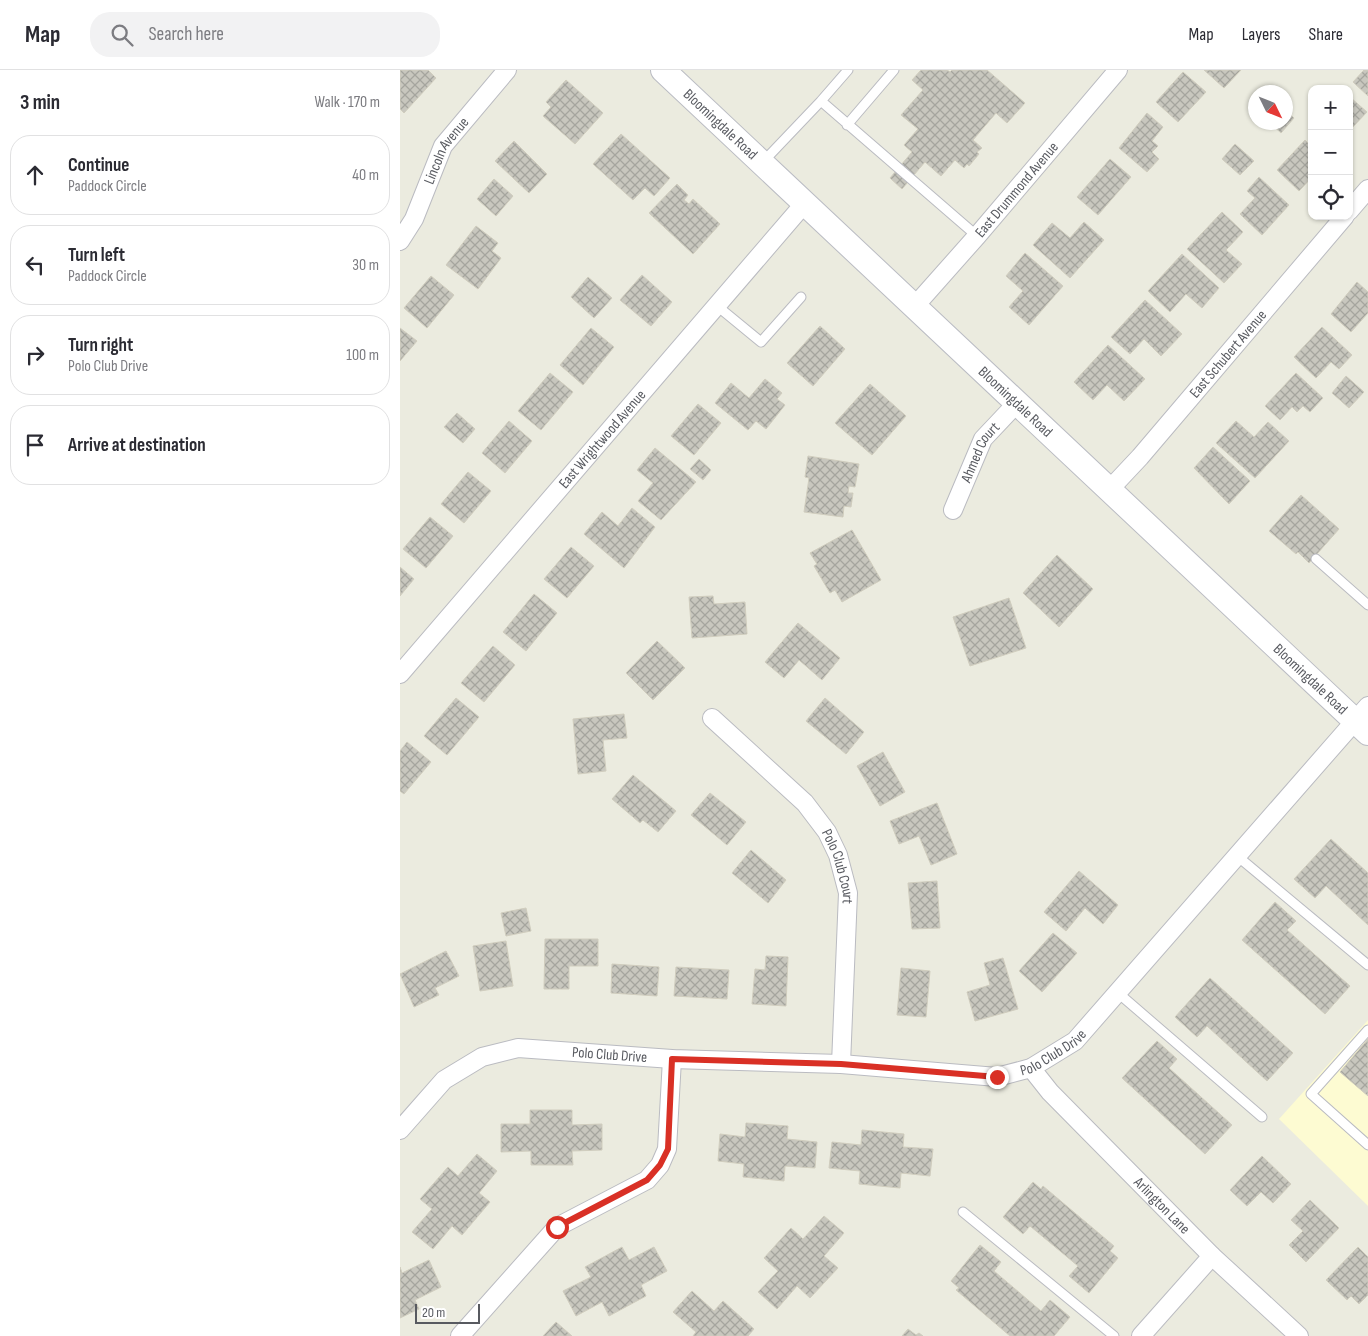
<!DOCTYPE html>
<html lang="en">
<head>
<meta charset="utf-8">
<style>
  :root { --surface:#fff; --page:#f2f2f3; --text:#2b2b33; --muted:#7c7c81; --line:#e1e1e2 }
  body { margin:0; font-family:"Sofia Sans Condensed",sans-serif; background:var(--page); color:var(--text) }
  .controls { position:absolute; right:15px; top:15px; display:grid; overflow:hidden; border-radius:10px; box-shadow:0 1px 4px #0004 }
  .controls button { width:45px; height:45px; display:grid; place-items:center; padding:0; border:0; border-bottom:1px solid var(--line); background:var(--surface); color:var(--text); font:25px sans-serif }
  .compass { position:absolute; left:848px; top:15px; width:45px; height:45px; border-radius:50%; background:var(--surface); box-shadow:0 1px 4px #0004; rotate:133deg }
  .scale { position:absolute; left:15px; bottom:12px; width:65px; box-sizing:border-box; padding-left:5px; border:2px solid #585a60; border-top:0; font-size:14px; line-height:18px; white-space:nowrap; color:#585a60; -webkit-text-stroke:4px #fff; paint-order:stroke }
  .stop { position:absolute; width:15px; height:15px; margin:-11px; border:4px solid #d93025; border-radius:50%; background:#fff }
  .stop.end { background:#d93025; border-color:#fff; box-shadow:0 1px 5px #0008 }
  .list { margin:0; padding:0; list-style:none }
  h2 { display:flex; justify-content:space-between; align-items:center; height:65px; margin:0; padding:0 20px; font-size:21px }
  h2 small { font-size:16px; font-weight:400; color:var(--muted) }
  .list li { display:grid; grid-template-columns:32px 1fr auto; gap:15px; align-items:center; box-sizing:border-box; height:80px; margin:0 10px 10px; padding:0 10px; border:1px solid var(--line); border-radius:20px }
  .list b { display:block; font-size:19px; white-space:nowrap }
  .list p { margin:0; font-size:16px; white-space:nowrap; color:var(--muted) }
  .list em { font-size:16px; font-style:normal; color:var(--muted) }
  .icon { flex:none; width:28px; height:28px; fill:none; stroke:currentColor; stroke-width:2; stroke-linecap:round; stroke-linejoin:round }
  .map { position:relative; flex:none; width:968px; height:1266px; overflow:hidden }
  header { display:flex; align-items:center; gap:30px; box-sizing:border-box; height:70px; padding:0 25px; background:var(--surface); border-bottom:1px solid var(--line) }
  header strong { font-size:24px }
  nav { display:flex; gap:28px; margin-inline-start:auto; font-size:18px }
  .search { width:350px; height:45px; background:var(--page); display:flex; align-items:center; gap:12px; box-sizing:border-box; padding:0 18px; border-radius:20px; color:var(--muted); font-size:19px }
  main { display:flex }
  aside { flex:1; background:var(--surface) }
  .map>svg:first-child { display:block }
  .commercial { fill:#fdfbd2 }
  .building { fill:url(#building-cross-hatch); stroke:#d0cdbe }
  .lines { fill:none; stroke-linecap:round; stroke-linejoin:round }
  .service-casing { stroke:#babbc1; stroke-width:11 }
  .minor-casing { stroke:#babbc1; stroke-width:20 }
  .secondary-casing { stroke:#babcc3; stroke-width:26 }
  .service { stroke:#fff; stroke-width:9 }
  .minor { stroke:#fff; stroke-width:18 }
  .secondary { stroke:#fff; stroke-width:24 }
  .route { stroke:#d93025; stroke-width:6 }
  .labels { text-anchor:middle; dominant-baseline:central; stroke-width:4; stroke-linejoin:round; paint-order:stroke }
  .street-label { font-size:15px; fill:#585a60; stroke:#fff }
</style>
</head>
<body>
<header>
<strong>Map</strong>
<div class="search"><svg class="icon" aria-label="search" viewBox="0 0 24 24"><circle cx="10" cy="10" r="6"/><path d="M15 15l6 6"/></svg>Search here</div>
<nav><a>Map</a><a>Layers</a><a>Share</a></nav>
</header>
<main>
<aside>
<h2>3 min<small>Walk · 170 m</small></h2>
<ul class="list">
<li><svg class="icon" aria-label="ahead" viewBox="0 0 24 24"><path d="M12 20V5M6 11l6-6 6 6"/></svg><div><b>Continue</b><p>Paddock Circle</p></div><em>40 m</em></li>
<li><svg class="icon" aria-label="left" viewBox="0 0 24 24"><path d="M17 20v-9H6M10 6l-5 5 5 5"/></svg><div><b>Turn left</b><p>Paddock Circle</p></div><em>30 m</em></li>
<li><svg class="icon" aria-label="right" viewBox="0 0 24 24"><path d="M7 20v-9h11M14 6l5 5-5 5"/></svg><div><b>Turn right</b><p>Polo Club Drive</p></div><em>100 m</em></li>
<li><svg class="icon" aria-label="arrive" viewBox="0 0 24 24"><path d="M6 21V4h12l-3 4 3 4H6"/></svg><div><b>Arrive at destination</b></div></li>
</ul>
</aside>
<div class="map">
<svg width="968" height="1266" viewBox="0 0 968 1266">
  <defs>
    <pattern id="building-cross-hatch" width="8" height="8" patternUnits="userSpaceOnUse" patternTransform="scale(1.25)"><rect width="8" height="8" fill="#c8c7be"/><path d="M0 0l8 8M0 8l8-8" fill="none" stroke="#a5a59e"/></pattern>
  </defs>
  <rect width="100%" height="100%" fill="#ebebdf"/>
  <path class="commercial" d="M968,950v186l-89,-87z"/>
  <path class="building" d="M0,0h28l8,8 -32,35 -4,-4z
    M521,0h26l3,2 2,-2h35l38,33 -18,20 -11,-10 -23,27 9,8 -5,4 2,2 -10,12 -2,-2 -3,4 -9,-8 -14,16 -16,-14 -23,27 -12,-11 22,-26 -8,-7 14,-16 -17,-14 22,-25 -11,-10z
    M804,0h37l-17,18z
    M964,0h4v26l-15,-14z
    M783,2l23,20 -28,30 -22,-20z
    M166,10l37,33 -28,31 -32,-28 8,-9 -5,-5z
    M951,28l16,14 -18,19v-31z
    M886,40l8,8 -13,15 -12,-11h17z
    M747,43l16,14 -11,14 6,5 -6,6 7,7 -12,13 -28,-24z
    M221,64l49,44 -16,18 -9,-8 -12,12 -40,-36z
    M905,70l7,7v30l-13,14 -22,-21z
    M114,71l33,33 -18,19 -34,-32z
    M835,74l19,17 -14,14 -18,-16z
    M710,89l21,18 -33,38 -21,-18z
    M859,107l30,28 -27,30 -22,-21 15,-16 -8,-7z
    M94,109l19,17 -17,20 -19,-17z
    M277,114l11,11 -4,5 5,4 4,-5 27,25 -27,30 -44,-41z
    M822,142l21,20 -17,18 16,14 -18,19 -37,-34z
    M684,152l20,18 -34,38 -37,-33 19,-22 18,15z
    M76,156l22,17 -6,8 9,7 -23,31 -32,-24z
    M625,183l38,33 -34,39 -20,-18 14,-16 -17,-15z
    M782,184l37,34 -17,20 -16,-14 -16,18 -22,-21z
    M242,205l30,27 -21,24 -31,-26z
    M31,206l23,19 -27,33 -23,-20z
    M188,207l24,21 -18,20 -23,-21z
    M957,212l11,10v21l-17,19 -20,-18z
    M745,230l37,34 -21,22 -17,-17 -14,15 -19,-17z
    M420,256l25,23 -32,37 -26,-23z
    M922,257l30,28 -13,14 -8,-7 -15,16 -22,-21z
    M0,258l17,13 -17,20z
    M191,258l23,19 -31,38 -23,-20z
    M708,275l37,34 -21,22 -17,-16 -14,15 -19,-18z
    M150,303l23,19 -32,38 -23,-19z
    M896,303l27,25 -13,14 -7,-6 -6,6 -5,-5 -12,13 -15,-14z
    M946,306l18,16 -15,16 -17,-15z
    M365,309l17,14 -5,6 8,6 -19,24 -10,-8 -8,9 -33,-27 16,-20 18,15z
    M470,314l36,32 -34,39 -37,-32z
    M298,334l23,19 -27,32 -23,-19z
    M57,343l18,16 -12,14 -19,-16z
    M109,351l23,20 -27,32 -23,-20z
    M836,351l18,16 14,-15 21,19 -34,37 -39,-35z
    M813,377l37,34 -21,23 -35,-36z
    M255,378l41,34 -35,38 -23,-19 15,-18 -16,-13z
    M408,386l51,8 -4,23 -6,-1 -1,7h5l-2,14 -7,-1 -1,11 -39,-5 5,-34 -4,-1z
    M299,389l12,11 -8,10 -13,-11z
    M68,402l23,19 -27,32 -23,-19z
    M901,425l38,34 -30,34 -11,-11 -2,2 -27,-23z
    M232,438l23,19 -31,41 -40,-34 18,-22 16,14z
    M30,447l23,19 -27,32 -23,-19z
    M452,460l29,50 -39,22 -7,-12 -5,3 -16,-27 3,-2 -7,-11z
    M171,477l23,19 -27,32 -23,-19z
    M657,485l36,34 -34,38 -36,-34z
    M0,497l14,12 -14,17z
    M134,524l23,19 -31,38 -23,-19z
    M313,526l1,8 31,-2 2,32 -55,4 -3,-41z
    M609,528l17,50 -56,18 -17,-49z
    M398,553l42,35 -18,22 -23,-20 -15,18 -19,-16z
    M257,571l28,27 -32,32 -27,-27z
    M93,576l22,19 -31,37 -23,-19z
    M56,628l23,19 -32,38 -23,-19z
    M425,628l39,34 -18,22 -40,-33z
    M224,644l3,24 -24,2 3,31 -28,3 -5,-55z
    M7,672l24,20 -27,32 -4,-3v-40z
    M483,682l22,40 -25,14 -23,-40z
    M233,705l43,36 -18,21 -15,-12 -3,3 -28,-24z
    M310,723l36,29 -19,23 -36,-30z
    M537,733l20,51 -26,11 -12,-29 -20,8 -9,-23z
    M931,769l37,34v52l-42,-39 -11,12 -21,-19z
    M351,780l35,30 -18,23 -36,-30z
    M679,801l39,34 -15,19 -18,-16 -19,23 -22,-19z
    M537,811l3,47 -28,1 -4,-46z
    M875,832l21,19 -9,9 63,56 -25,28 -83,-74z
    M126,838l5,23 -25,5 -5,-23z
    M653,863l24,20 -35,39 -23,-21z
    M145,869h53v27h-29v23h-25z
    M106,871l7,45 -33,5 -7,-45z
    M46,881l13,25 -24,12 4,7 -25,12 -14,-33z
    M366,886l22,1 -2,49 -34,-2 3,-35 10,1z
    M603,888l15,51 -43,12 -8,-29 23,-7 -6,-22z
    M212,894l47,3 -2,29 -46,-3z
    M276,897l53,3 -2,29 -53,-3z
    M501,898l29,3 -4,46 -29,-2z
    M810,908l83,75 -26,28 -60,-55 -10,11 -22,-20z
    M968,969v57l-28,-24z
    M757,971l20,18 -8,9 63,57 -27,29 -83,-76z
    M130,1040h42v15l30,-1v26l-30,1 1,14h-42v-14l-30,1v-28h29z
    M346,1053l42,3 -1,13 30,3 -2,26 -30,-2 -1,15 -41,-4 1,-13 -26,-3 2,-27 25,3z
    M462,1060l42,4 -1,13 30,2 -3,27 -29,-3 -1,15 -41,-4 1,-13 -31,-3 3,-26 29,3z
    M77,1084l20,17 -18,22 11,9 -28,33 -10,-9 -19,23 -21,-17 20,-23 -12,-10 28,-32 10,9z
    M862,1086l29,28 -18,19 -12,-11 -14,14 -17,-16z
    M633,1112l8,7 2,-3 71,60 -4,5 8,7 -29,35 -20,-17 9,-10 -48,-40 -7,8 -20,-17z
    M910,1130l29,28 -33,34 -17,-17 14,-14 -12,-11z
    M424,1146l20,17 -20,23 14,12 -28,30 -13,-12 -20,23 -19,-17 20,-21 -14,-13 27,-30 12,11z
    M580,1175l21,17 -7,9 47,40 9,-11 20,17 -16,19h-44l-54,-46 3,-2 -8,-7z
    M222,1177l7,13 25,-13 13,24 -26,14 5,11 -37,20 -7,-14 -26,14 -13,-25 28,-14 -6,-10z
    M958,1177l10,10v38l-9,9 -8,-8 -4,4 -21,-20z
    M29,1190l12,27 -26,13 4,9 -19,9v-51l2,6z
    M292,1221l22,20 9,-10 31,28 -6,7h-55l3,-4 -23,-20z
    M156,1252l16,14h-29z
    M508,1259l8,6 3,-2 4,3h-21z"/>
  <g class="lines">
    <g class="service-casing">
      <path id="service" d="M421,31l27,-31
        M447,55l47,-55
        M362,93l59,-62 156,135
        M316,235l45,37 40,-45
        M916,489l52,46
        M836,785l132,110
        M717,922l145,125
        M968,960l-57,64 57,51
        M563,1142l151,124"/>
    </g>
    <g class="minor-casing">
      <g id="minor">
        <path d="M949,141l19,-22"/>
        <path id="s1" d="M0,171l14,-22 29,-73 64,-76"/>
        <path id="s2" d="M514,237l63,-71 141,-166"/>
        <path id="s3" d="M709,420l31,-33 205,-241"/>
        <path id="s4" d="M553,440l30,-71 34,-36"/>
        <path id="s5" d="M0,604l404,-470"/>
        <path id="s6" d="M312,648l93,85 22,29 11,23 10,38 -7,171"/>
        <path id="s7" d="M631,998l19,24 162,164 87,80"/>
        <path id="s8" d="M0,1060l44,-50 38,-23 36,-9 154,11 169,5 156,13 34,-9 44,-27 293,-335"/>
        <path d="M60,1266l97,-109 90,-47 13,-15 7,-16 5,-90"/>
        <path d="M741,1266l71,-80"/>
      </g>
    </g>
    <g class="secondary-casing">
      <g id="secondary">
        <path id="s9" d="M263,0l705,663"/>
      </g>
    </g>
    <use href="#service" class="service"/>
    <use href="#minor" class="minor"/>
    <use href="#secondary" class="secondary"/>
  </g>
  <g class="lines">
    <path class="route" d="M157,1157l90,-47 13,-15 8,-16 4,-90 169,5 156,13"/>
  </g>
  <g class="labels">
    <g class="street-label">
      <text stroke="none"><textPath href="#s9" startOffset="79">Bloomingdale Road</textPath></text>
      <text stroke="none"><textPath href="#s1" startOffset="102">Lincoln Avenue</textPath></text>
      <text stroke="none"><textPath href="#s2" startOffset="156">East Drummond Avenue</textPath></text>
      <text stroke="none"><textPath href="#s3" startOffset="181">East Schubert Avenue</textPath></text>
      <text stroke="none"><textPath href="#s9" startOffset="484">Bloomingdale Road</textPath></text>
      <text stroke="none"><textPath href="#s5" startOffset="310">East Wrightwood Avenue</textPath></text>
      <text stroke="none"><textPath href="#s4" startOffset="64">Ahmed Court</textPath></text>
      <text stroke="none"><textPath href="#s9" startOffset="889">Bloomingdale Road</textPath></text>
      <text stroke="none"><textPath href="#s6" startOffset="199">Polo Club Court</textPath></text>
      <text stroke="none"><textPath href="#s8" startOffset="690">Polo Club Drive</textPath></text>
      <text stroke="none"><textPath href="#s8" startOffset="240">Polo Club Drive</textPath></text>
      <text stroke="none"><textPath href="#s7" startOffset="190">Arlington Lane</textPath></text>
    </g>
  </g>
</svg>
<div class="controls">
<button>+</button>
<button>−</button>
<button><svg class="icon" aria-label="locate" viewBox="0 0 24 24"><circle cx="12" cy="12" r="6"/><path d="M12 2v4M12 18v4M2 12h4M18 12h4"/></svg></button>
</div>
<svg class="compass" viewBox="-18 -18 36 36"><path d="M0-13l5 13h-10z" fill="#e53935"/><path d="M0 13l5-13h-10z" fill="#7c7c81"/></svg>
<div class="scale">20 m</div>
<div class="stop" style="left:157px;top:1157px"></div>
<div class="stop end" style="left:597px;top:1007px"></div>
</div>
</main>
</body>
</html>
